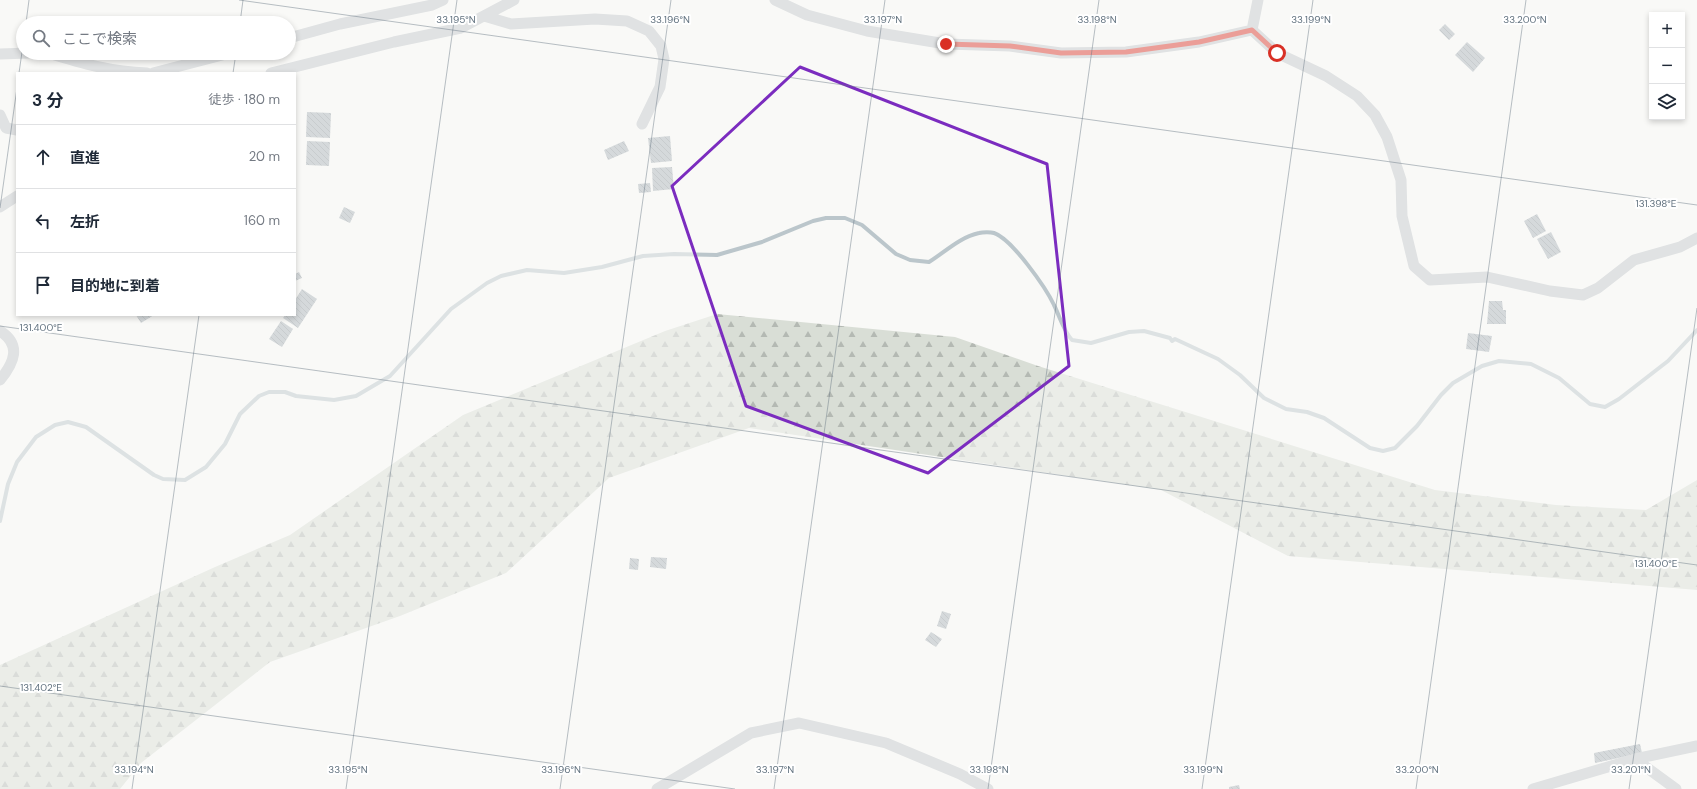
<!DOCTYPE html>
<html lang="ja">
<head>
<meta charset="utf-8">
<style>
  :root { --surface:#fff; --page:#f2f2f3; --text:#1f2937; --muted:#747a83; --line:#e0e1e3 }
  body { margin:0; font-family:"DM Sans","Noto Sans JP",sans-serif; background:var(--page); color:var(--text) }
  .controls { position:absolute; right:12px; top:12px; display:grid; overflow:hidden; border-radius:0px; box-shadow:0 2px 6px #0003 }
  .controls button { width:36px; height:36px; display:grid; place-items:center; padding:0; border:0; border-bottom:1px solid var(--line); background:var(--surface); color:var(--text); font:20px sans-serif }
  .stop { position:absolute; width:12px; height:12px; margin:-9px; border:3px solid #d93025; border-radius:50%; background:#fff }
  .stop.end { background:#d93025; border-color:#fff; box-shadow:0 1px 4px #0008 }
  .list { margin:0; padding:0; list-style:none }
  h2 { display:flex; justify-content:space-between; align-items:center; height:52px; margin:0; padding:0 16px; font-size:17px }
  h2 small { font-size:13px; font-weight:400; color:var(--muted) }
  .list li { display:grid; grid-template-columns:26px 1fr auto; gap:12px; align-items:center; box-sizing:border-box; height:64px; padding:0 16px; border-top:1px solid var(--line) }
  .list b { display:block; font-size:15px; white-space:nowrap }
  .list em { font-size:13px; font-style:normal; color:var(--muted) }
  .icon { flex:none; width:22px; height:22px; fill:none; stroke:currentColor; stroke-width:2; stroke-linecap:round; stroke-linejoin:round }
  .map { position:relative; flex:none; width:1697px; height:789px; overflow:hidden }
  .search { position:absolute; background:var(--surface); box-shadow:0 2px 6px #0003; left:16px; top:16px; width:280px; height:44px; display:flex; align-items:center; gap:10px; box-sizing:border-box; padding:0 14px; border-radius:22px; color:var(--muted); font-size:15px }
  .panel { position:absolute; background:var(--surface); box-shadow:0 2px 6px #0003; left:16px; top:72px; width:280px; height:244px; border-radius:0px }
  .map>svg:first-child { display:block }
  .forest { fill:url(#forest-firs) }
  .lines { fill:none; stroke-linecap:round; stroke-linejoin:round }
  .stream { stroke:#bbc6cb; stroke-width:4 }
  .building { fill:url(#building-back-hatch) }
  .street { stroke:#c0c5c9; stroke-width:11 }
  .route { stroke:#d93025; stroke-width:5 }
  .marked { fill:none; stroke:#7b2cbf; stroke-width:3; stroke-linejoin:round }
  .ticks { fill:none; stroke:#647481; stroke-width:1; stroke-opacity:0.45 }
  .ticks-label { font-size:10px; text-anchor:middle; fill:#647481; stroke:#fff; stroke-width:4; stroke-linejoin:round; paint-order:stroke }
</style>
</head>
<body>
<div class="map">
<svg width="1697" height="789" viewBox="0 0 1697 789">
  <defs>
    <pattern id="forest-firs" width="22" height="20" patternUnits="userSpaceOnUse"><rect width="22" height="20" fill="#d9ded6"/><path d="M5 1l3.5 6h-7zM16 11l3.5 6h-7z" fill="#b4b9b3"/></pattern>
    <pattern id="building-back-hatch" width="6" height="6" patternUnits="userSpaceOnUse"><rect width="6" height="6" fill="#a9b2b8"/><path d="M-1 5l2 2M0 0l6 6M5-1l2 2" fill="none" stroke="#8d959b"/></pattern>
  </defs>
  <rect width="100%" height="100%" fill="#f9f9f7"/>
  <path class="forest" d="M717,314l238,23 83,29 397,124 121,15 90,5 51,-30v110l-409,-34 -127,-66 -412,-62 -140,50 -103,95 -106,43 -130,46 -129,101 -21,26h-120v-124l215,-98 75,-32 173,-120 202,-84z"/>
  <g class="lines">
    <path class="stream" d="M0,521l8,-37 9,-22 19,-25 19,-12 13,-3 18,5 68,48 9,4 22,1 21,-13 19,-23 15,-30 19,-18 10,-4h16l11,4 38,4 22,-4 34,-20 61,-67 36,-26 14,-7 26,-6 37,3 38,-6 41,-11 31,-2 43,1 45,-13 51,-21 13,-3h19l17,7 34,29 14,6 19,2c16,-10 31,-25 50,-29 4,-1 12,-1 15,0 18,6 52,55 60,72 6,12 9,25 18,35l19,3 38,-11 15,-1 26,7 2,3 3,-2 43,20 22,16 24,23 22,11 21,3 17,6 46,30 13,3 12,-3 22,-22 24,-31 12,-12 29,-17 17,-5 32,3 28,14 31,26 15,3 14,-8 49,-38 29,-31"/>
  </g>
  <path class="building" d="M1445,24l10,10 -6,6 -10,-10z
    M1467,42l18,16 -12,14 -18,-17z
    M307,112l24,1 -1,25 -24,-1z
    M670,136l2,25 -21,2 -3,-25z
    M307,141l23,1 -1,24 -23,-1z
    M624,141l5,10 -21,9 -4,-10z
    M672,167l2,22 -21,2 -1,-23z
    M650,183l1,9 -12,1 -1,-9z
    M344,207l11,5 -5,11 -11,-5z
    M1537,214l9,17 -13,7 -9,-17z
    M1551,232l10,20 -13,7 -11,-20z
    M299,272l3,6 -7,3v-7z
    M302,289l15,10 -19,29 -15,-10 2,-3h10v-15z
    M1489,301h13l1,9h3v14h-19z
    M136,315h18l-13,8z
    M281,321l12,8 -11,18 -13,-8z
    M1468,333l24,3 -3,16 -23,-3z
    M651,557l16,1 -1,11 -16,-2z
    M630,558l9,1 -1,11 -9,-1z
    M942,611l9,3 -5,15 -9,-3z
    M931,632l11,7 -6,8 -11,-7z
    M1640,744l2,9 -47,10 -1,-10z
    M1239,785l1,4h-11v-2z"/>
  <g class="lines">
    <path class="street" d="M775,0l32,15 60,16 79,13 64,2 51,7 65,-1 73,-10 53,-12
      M484,16l27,8 84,-5 32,2 22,10 12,15 3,13 -4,28 -18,37
      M1252,30l25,23 49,23 31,20 18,19 12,22 14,43 1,36 12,50 16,14 57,-3 63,14 33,4 15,-7 36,-28 46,-13 17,-9
      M1252,30l6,-30
      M289,38l51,-14 92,-19 11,-5
      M48,53c33,10 64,19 99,20
      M0,54l29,-1
      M153,73l77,-20
      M271,73l123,-31 67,-14 53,-28
      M0,115l6,13 11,2
      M0,207l17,-11
      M0,331c22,14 14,32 0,49
      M1635,759l41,30
      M657,789l94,-56 48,-10 87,20 74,31 28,15
      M1533,789l102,-30 62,-13"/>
  </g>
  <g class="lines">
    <path class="route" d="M946,44l64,2 51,7 65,-1 73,-10 53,-12 25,23"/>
  </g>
  <path d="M0 0H1697V789H0ZM800,67l247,97 22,202 -141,107 -182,-67 -74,-220z" fill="#f9f9f7" fill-opacity=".55" fill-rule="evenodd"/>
  <path class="marked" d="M800,67l247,97 22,202 -141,107 -182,-67 -74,-220z"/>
  <path class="ticks" d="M239,0l1458,205M26,23l3,-23M240,23l3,-23M19,73l4,-28M233,73l3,-20M0,208l17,-120M0,326l1697,239M0,686l735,103M132,789l67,-474M346,789l111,-789M560,789l111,-789M774,789l111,-789M988,789l111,-789M1202,789l111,-789M1416,789l110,-789M1629,789l68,-481"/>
  <g class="ticks-label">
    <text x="456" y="23">33.195°N</text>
    <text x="670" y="23">33.196°N</text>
    <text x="883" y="23">33.197°N</text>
    <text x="1097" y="23">33.198°N</text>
    <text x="1311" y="23">33.199°N</text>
    <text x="1525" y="23">33.200°N</text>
    <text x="1656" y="207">131.398°E</text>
    <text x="41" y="331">131.400°E</text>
    <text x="1656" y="567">131.400°E</text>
    <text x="41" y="691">131.402°E</text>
    <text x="134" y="773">33.194°N</text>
    <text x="348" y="773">33.195°N</text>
    <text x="561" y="773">33.196°N</text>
    <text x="775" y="773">33.197°N</text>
    <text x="989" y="773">33.198°N</text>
    <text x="1203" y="773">33.199°N</text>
    <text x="1417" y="773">33.200°N</text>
    <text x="1631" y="773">33.201°N</text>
  </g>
</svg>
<div class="controls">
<button>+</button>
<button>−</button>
<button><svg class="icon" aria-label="layers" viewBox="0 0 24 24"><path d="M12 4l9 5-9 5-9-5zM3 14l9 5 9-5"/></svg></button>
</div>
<div class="stop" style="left:1277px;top:53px"></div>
<div class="stop end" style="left:946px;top:44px"></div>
<div class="search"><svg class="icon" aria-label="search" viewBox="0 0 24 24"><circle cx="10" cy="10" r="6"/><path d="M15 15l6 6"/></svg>ここで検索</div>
<section class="panel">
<h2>3 分<small>徒歩 · 180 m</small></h2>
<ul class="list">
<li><svg class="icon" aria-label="ahead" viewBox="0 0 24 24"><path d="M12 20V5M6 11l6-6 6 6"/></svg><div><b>直進</b></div><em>20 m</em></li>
<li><svg class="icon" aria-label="left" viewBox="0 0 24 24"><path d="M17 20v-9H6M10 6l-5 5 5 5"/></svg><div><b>左折</b></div><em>160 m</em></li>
<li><svg class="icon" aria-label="arrive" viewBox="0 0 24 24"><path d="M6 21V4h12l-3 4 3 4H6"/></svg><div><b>目的地に到着</b></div></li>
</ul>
</section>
</div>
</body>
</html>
